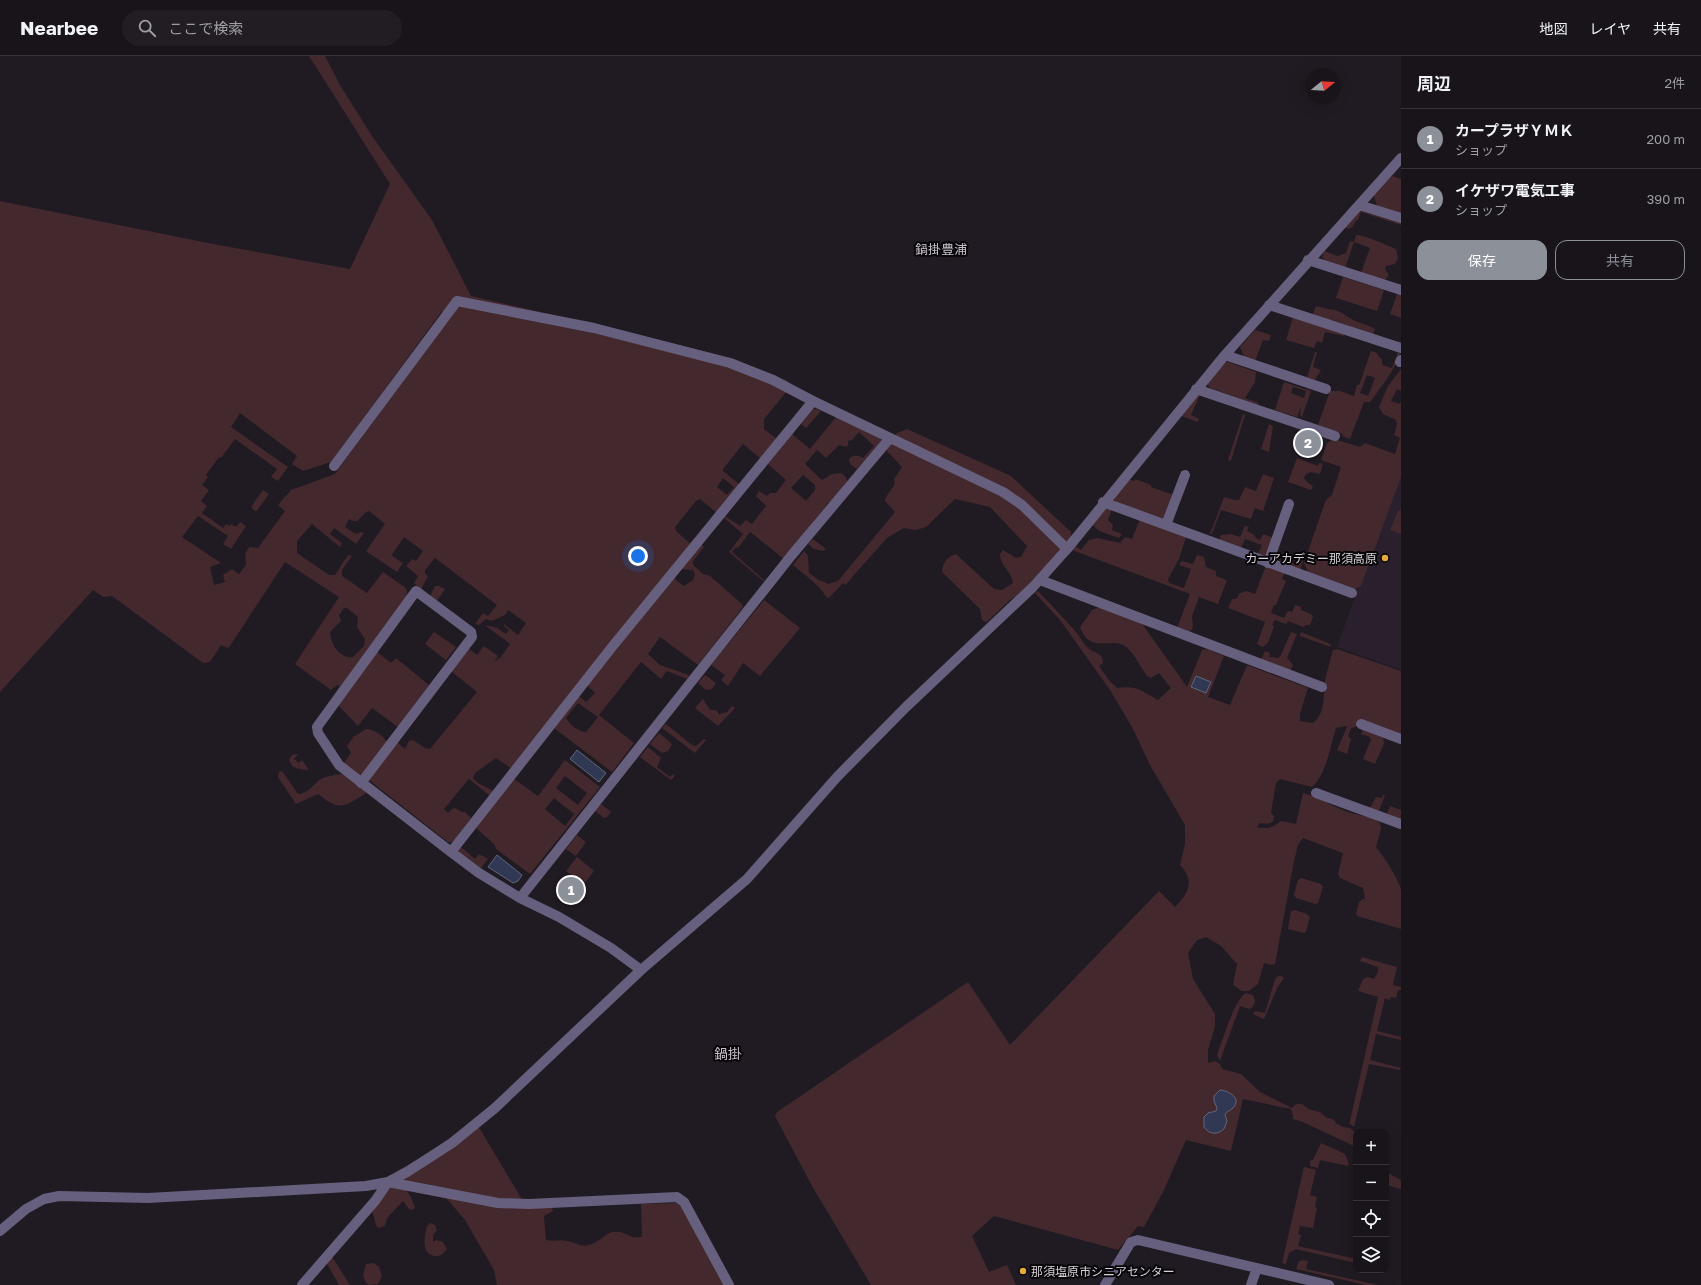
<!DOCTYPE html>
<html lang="ja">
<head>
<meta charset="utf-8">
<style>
  :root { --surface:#18141a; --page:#211d23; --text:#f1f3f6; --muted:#9f9ea2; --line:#363339; --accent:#8c9099 }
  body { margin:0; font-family:"Golos Text","Noto Sans JP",sans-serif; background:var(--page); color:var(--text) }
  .controls { position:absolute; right:12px; bottom:12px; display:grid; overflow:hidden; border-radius:8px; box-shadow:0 4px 16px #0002 }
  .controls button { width:36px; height:36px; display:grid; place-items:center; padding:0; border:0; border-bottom:1px solid var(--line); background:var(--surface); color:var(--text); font:20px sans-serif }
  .compass { position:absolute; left:1305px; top:12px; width:36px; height:36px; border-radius:50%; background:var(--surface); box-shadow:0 4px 16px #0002; rotate:72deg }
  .you { position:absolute; left:638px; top:500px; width:14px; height:14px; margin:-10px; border:3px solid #fff; border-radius:50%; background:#1a73e8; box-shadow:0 0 0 6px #1a73e833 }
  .badge { display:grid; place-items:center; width:26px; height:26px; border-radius:50%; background:var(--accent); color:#fff; font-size:13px; font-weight:700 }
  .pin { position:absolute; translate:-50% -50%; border:2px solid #fff; box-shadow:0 1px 4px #0006 }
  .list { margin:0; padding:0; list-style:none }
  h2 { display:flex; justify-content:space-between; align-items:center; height:52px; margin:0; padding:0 16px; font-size:17px }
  h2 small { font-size:13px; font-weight:400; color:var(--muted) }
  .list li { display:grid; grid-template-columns:26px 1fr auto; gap:12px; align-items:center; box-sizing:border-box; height:60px; padding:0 16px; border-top:1px solid var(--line) }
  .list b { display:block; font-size:15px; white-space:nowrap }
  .list p { margin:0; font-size:13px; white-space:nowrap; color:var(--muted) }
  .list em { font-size:13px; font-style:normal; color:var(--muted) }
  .actions { display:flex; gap:8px; padding:12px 16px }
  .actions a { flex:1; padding:9px 0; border:1px solid var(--accent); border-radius:12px; text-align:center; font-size:14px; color:var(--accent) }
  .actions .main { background:var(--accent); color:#fff }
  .icon { flex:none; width:22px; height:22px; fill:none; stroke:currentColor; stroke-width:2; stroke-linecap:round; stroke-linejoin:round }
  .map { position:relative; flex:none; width:1401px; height:1229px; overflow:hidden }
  header { display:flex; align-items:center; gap:24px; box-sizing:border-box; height:56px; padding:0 20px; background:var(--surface); border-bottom:1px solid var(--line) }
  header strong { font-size:19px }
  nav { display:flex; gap:22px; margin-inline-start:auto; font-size:14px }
  .search { width:280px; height:36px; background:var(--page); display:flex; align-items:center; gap:10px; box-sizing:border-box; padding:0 14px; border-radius:22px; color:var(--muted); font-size:15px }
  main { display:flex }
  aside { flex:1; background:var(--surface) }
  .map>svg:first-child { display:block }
  .built { fill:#2a1f2c }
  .green { fill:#43292e; fill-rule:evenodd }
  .water { fill:#303854; stroke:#62667b }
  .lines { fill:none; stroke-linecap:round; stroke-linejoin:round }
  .minor { stroke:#675f7e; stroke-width:10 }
  .poi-dot { fill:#eaaa39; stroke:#080609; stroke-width:1.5 }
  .labels { text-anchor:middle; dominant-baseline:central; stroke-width:4; stroke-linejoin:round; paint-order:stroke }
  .poi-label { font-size:12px; fill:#d5d0d6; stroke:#080609; text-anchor:end }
  .neighbourhood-label { font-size:13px; fill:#c8c0cb; stroke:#080609 }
  .quarter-label { font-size:14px; fill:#c8c0cb; stroke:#080609 }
</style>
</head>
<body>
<header>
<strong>Nearbee</strong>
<div class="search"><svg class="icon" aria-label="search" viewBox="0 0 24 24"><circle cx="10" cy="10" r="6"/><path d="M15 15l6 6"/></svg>ここで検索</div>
<nav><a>地図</a><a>レイヤ</a><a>共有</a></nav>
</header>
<main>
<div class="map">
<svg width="1401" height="1229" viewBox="0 0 1401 1229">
  <rect width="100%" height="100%" fill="#201a22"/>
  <path class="built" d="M1401,412v202l-64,-23z"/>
  <path class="green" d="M309,0h16l15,29 32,51 60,84 39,76 139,32 122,30 56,23v9l-24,29v10l13,10 -16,20 -18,-15 -20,25v2l17,14 -23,28 -17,-14 -4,2 -21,26 1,4 19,17 6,-4 3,3 -11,14v4l10,9 7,2 32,28 1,3 -45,58 -38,-28 -12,17 12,11 29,10 -2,4 -20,-8 -6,8 -20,-17 -42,53 35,28 -22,29 -58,-44 25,-32 7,6 9,-9 -8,-8 -75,84 -16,-11 -21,15 -2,5c8,9 12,7 20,13l-3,5 -21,-17 -25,30 4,4 4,-4 3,-1 7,4h3l6,6 -18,24h-5l-79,-62 28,-38 8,7 4,-8 4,-1 12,8 5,1 47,-57 -26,-21 17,-23 9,7 7,-9 14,10 -4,6 7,-5 9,-13 -24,-18 1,-1 10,3 9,6 3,-4 -5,-4v-2l14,11 8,-12 -18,-13 -3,5 -13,6 -6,-2 -7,6 -4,-1 8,-11 5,3 9,-11 -62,-47 -10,12v3l3,3 -7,13 -7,-6 4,-7 -12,-10 6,-7 4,2 7,-10 -19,-14 -11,16 -1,3 11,7 -6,9 -31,-21 19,-27 -16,-13 -3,1 -9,9h-4l-4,-2 -4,8 11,7 6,-2 2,1 -8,11 -22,-16 -4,6 12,9 -2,4 -28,-23 -15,17v12l32,22h6l13,-20 4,1 -10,14v6l25,17 16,-21 23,16 1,4 -1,6 -85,117 19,-29 -3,-1 -6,5 -36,-26 44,-67 -54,-35 -55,84 -2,2 -7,-3 -11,17 -7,1 -91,-67 -9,1 -10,-7 -93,102v-491l208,42 142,26 40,-85zM442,255l7,5v2l-114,156 -44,16 -13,15 7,6 -27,37 -8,-1c-7,7 -4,9 -4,18l-7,9 -7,-5 -9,6 2,7 -11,3 -4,-18 11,-4 -39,-26 16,-21 30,20 -5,8 8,5 15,-23 -6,-4 -4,5 -5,-3 -2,2 -3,-2 -3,4 -21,-15 5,-7 -6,-5 8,-11 -7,-5 6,-8 -2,-2 13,-18 2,1 14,-19 42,30 -6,8 7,4 10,-14 -57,-40 9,-14 57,43 -5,8 11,7 28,-9zM723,422l11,9 -7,8 -10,-8zM681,513l12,1 2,4 -2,6 -9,6 -8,-6 -1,-3zM344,552h3l11,9 -1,10 8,12 -1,7 -11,11c-14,2 -22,-13 -23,-25l11,-11 -2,-6zM578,647l20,14 -12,15c-7,0 -16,-7 -20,-14z
    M1392,120l9,3v35l-24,-8 -3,-10z
    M1360,155l41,12v2l-40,-13 -3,8h-1l-5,7 -3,2 -4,-2z
    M1356,179c10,0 30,10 40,14l2,9 -3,6 -9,2 -1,3 4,6 -4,5 -24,-7 9,-25 -16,-6 -9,26 -20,-7 -3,-4 2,-6 14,5 8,-3 4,-12 4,1z
    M1343,221l41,13 -7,21 -41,-13z
    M1397,238l4,1v23l-11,-4z
    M1316,250c7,2 12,3 18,4 7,1 12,6 17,9 7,4 16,5 24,10l-3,7 -20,-7 -2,-3 -18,-6 -4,1 -16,-5z
    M1293,261l51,17v2l-19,-4 -3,11 -5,-2 -3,7 -28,-8z
    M1255,274l16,5 -2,6 -6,-1 -8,21 -11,-4 -4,-10z
    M1371,295l6,2 2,4 3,2v6l10,3 6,-16 2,2c-2,11 -23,39 -30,48h-6l-14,37 -8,-3 1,-2 -25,-9 12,-34h10l14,5 3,-11h2zM1367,319l8,3 -7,18 -8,-3z
    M1315,296h2l-4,15 8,3 -6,10 -8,-3z
    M1228,306l28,10 -1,10 -10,16 14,5 -1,2 -48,-17 -2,-3v-3l17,-19z
    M1401,313v22l-4,-2 -6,12 8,3 2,-2v75l-40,109 -5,3 -48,-17 -4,-9 20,-58 2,-5 6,-5 9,-28 -20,-7 6,-17 7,-4 26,8 5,-4 30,11 5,-16 -6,-3 3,-11 -1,-4 -13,-6 -4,-7 9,-21z
    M1284,326l27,9 -9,26 -2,-1 1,-9 -4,10 -22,-7zM1293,331l13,4 -2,7 -13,-5z
    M1199,338l1,1 -9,20 8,4 -1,3 -17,-6z
    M813,353h3l5,2 -15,17 -5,-4z
    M1243,358l2,1 -14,46 -3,-1z
    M836,361l45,20v4l-24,28 -7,-5 -1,-5c5,-5 8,-4 14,-1l11,-12 -15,-14 -7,8 -4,1v4l-2,2 -7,-2 -13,13 -9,-8 -12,14 17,16 10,-6 9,-1 5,4 1,4 -14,20 -4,1 -45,57 -34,-27 -12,16 -2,-1 -4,5 32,28 -1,1 -34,-29 14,-18 -19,-16 1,-2 15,10 6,-6 6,4 14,-18 -10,-10 3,-5 8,5 3,-3h6l10,-13 -18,-16 24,-30 18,15zM803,419l12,10v5l-9,11 -15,-13z
    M1269,368l4,2 -4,26 -8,-3z
    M907,373l104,47 60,56v6l-53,58 -7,3 -23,22 -3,1 -3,-2 -2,-11 -38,-37c1,-9 4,-15 14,-18l38,35 8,1 11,-7c-1,-11 -13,-17 -13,-29l3,-4 13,8 5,-1 6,-11 -37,-39 -35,-8 -29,28 -10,3 -12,-2 -17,10 -34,38 -7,9 -3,-2 -14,15 -3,-1c-4,-10 -25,-25 -33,-32l11,-14 4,5 1,17 11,8h2l6,3 10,-3 57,-69 -10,-11 1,-4 9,-13 -1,-5 8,-12 -15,-16v-4l10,-14z
    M1297,402l21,8 1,-3 4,1 -3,10 -9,-2 -5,2 -2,4 3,4 6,4 -2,4 -23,-8z
    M1263,418l11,4 -11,33 -8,-3 -4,11 -30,-9 -9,24h-2l14,-37 11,3h4l6,-13 11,4z
    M1128,423l6,2 1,-2 16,6v2l23,8 -10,25 -49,-19 -2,-4z
    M263,434l6,4 -13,18 -5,-5z
    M1107,451l5,2 -4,11 5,5 -1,5 10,4 -3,4 -20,-7 -7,-7z
    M1401,453v25l-11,-4 8,-19z
    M1140,463l46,18 -7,22 -11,20 1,4 15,5 7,-19 -12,-4 2,-4 12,3 4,-9 7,2 2,10 10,4v5l11,4 -9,24 -19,-7 -7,19 1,11 -4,6 -12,-5 13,-34 -118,-44 3,-4 6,4 8,-10 8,-2 23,5 5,-6 7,2z
    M1245,470l4,1 -2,4 6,3 4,5 3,1 3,-6 11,4 -7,19 -9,-3 4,-9 -17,-6 -4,9 -22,-7 2,-6 10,-1 9,3z
    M813,483l13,10 -3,2 -9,-2 -6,-5z
    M1279,496l9,3 -1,6 10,4 3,-5 3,1 -3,9 -17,-6 2,-6 -7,-3z
    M1266,510l19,7 -3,6 4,2 -10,24h-2l-3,8 13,5 4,-7 4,1 3,-7 6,2v3l10,4 2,3 -3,8h-4l-3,2 -15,-6 -2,3 -11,-4 -3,5 2,1 -6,17 -5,4 -6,-3 8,-22 -37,-14 4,-9h4l4,-6 7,-2 8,3z
    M435,530h4l6,3 -8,12 -7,-5z
    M1038,535c13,14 26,27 38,41 4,5 7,11 11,15 7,7 16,5 16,16l-4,3 9,13 9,9c20,-3 25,3 41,12l13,-12 -12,-15 -8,5 -4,-2c-5,-7 -15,-26 -22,-30 -14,-9 -36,8 -45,-19l12,-17 8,-3 36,13 7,5 44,62 15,-37 4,-1 18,7 -16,41 3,1 19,7 17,-40 61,23 -8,25v8l13,2c13,-10 10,-28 12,-42 2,-10 5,-20 8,-31l4,-1 6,2 58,20v64l-41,-16 -4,8 -5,1 -3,8 3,3 -4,15 -10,-4 10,-23 -2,-1 -9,2c-6,19 -9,45 -24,59l-32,-8 -4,4 -5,30 3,3c0,9 -7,8 -14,7l-3,4c11,2 15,1 24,-6l15,3 7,-31 23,7 1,3c9,4 19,9 28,11 10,2 17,3 25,9l1,6 -5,18c10,13 21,29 25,43 0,8 0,29 0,39l-44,-13 -1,-2 3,-12 4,-3h2l-2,-11 -23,-10 -2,-4 5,-21 -40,-15 -5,7 -4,16 -19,103 -3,1 -8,-2 -6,21 -9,7h-7l-9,-6 4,-21 -16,-18 -15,-9 -9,3 -9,13 5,26 22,35v13l-7,23v13l7,-2 5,3 2,5 19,5 19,18 32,16 4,-4h6l6,5 12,3 7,6 6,1 4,5 6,3 7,1 6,5v14l-53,-25 -10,-3v-3l-2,-7 -48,-10 -12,52 -45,-11 -23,52 -19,35 -6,-1 -20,24 -124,-34 -22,20 17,36 18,-7 9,20h-145l-59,-99 -37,-70 2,-4 191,-130 42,63 149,-154 16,16c14,-14 20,-27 5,-42l5,-21v-19l-35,-60 -18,-38 -22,-37 -50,-70 -25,-27zM1217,1052l15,1 -7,3 1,13 -5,7 -10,-20 5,-1z
    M764,544l36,28 -40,48 -17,-13 -15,23 -7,-6 4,-5 -14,-10z
    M434,576l22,15 -10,13 -21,-16z
    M1291,576l6,2 -10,24 6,7 -3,6 -29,-11 4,-9 5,2 -1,4 9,1 2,-1z
    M1301,576l27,11 3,2v2l-31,-11z
    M377,596l14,11 5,-5 33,27 -31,42 -26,-19 -14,18 -20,-21z
    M705,619l11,8 -4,6 -6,1 -8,-7z
    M703,643l7,11h6l3,4 8,-2 5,-6 3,2 -17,18 -23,-18z
    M666,668l26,21 4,1 8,-7 2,1 -11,13 -33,-25z
    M366,673c8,0 20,8 22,16l-28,32 -16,-14 7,-10 -4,-7 7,-10 3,-1z
    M1363,674l20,8 1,5 -9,21 -12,-5 8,-19 -1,-3 -9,-3z
    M659,677l13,11 -4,7 -6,2 -12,-9z
    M648,691l13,11 -4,9 13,10 3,-3 2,2 -4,4 -31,-23z
    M298,698l-4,5 5,4 3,-3 7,10c-9,-1 -16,0 -20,-10l3,-5z
    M565,704l35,27 -70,87 -34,-25 -2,-5 -17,-15v-3l37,-47 24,17zM565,720l22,17 -9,12 -22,-17zM554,742l20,16 -9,12 -20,-17z
    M282,715l16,23c8,0 14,-7 19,-12 6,-6 18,-7 25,-8l23,14 1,5c-22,14 -26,19 -48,1l-22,10 -18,-27 1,-5z
    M1383,739h2l-6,16 -9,-3 6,-11 6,1z
    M601,748l10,8 -4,5 -3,1 -9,-7z
    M1390,750l11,4v10l-14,-6z
    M577,779l9,7 -10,14 -10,-7z
    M460,790l15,13 4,-5 9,5 -7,9 -22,-16 -2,-3z
    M577,801l17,14 -10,13 -18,-13z
    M1301,822l20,6 2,3 -5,16 -3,1 -19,-6 -2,-3 4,-15z
    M1295,854l12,4 3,3 -4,15 -2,1 -16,-4 3,-18z
    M1362,901l35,10 -4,18 8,2v3h-3l-2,8 -5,-1 -2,3 -4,-2 -8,33 24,6v3l-25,-6 -6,26 31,8 -1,2 -31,-6 -15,63 -4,-3v-3l28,-124 -20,-6 5,-12 5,-2 6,2 4,-7v-5l-18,-6z
    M1280,919l4,3 -7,10 -12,29 -2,2 -10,-5 2,-3 10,2 10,-34z
    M1246,937l7,2 2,6 -2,6 -4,2 -9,-3 -20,55 -3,-6c5,-13 18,-57 29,-62z
    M469,1068l8,2 3,3 47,79h25l1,3 -9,5 2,24c7,2 14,-1 21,1 11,2 14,8 27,2 6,-2 12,-10 19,-11 7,-1 11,1 17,4 3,2 9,1 12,1l-1,-33 38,-1 47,82h-229l-3,-15 -29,-50 -18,-21 -24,-6 -26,-13 -2,-8 32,-18z
    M1321,1087l24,11 4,10 -1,2 -28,-6 -2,8 -8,-2v-5l3,-1z
    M1304,1111l12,3 -6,25 7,2 -2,10 2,1 -4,20 -13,-2 -2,8 3,1 -3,11 58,13v4l-60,-14 -7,4 -3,11 -4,-1z
    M1386,1116l15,8v9l-15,-4z
    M393,1131l12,2 6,8 4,11 -3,2 -3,-1 -6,-8 -16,17 -2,8 -7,2 -2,-3 -4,-16 17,-21z
    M430,1167l5,2 2,5 -4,5v7l3,-2 7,2 4,7c-4,5 -7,8 -13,7 -14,-3 -9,-21 -7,-30z
    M331,1199l19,30h-11l-13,-23z
    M1303,1204l5,1 -2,8 72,16h-12l-70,-16 3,-8z
    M374,1207l5,4 3,9 -4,8 -9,1 -3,-2 -3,-8 3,-11z"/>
  <path class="water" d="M1196,620l15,6 -5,11 -15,-6z
    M577,694l29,23 -7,9 -29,-23z
    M497,799l25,20 -4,6 -5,2 -25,-16z
    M1220,1034c9,1 22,8 13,18 -3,3 -6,3 -8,6l2,7 -3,8c-7,6 -14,6 -20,-2v-10l4,-4 8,-2 1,-3 -3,-7v-5z"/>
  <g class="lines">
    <path class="minor" d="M1359,149l42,13
      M1308,204l93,30
      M1269,249l132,43
      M1225,299l101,34
      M1400,306l1,-2
      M1196,333l139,47
      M334,410l123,-165 137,27 136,35 43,17 40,21 190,91 19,13 45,44
      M1103,446l249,91
      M1166,469l19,-50
      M1268,507l21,-59
      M1040,524l282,107
      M1361,668l40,15
      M361,727l111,-146 -1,-5 -55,-41 -99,136 1,6 21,32 112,87 28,21 41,25 39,19 52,31 30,22
      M1316,737l85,31
      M451,796l161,-205 201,-246
      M520,842l271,-342 99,-118
      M388,1126l110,21 31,1 148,-7 7,5 45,83
      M0,1175l26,-22 18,-10 15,-3 89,2 218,-12 22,-4 19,-10 45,-29 43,-35 146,-138 106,-91 90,-102 69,-70 127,-120 34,-38 158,-194 176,-197
      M302,1229l73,-84 13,-19
      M1105,1229l26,-43 7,-2 191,45
      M1251,1229l6,-17"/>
  </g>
  <g class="poi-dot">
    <circle cx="1385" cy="502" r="4"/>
    <circle cx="1023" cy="1215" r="4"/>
  </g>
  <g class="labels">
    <g class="poi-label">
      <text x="1377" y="502">カーアカデミー那須高原</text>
      <text x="1031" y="1215" text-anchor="start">那須塩原市シニアセンター</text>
    </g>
    <g class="neighbourhood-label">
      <text x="941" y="193">鍋掛豊浦</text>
    </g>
    <g class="quarter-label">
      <text x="728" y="997">鍋掛</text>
    </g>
  </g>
</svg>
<div class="controls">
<button>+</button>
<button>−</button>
<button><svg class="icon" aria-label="locate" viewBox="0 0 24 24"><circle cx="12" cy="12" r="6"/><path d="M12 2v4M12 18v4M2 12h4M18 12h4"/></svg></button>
<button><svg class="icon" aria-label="layers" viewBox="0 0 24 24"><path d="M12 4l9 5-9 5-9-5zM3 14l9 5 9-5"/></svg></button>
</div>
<svg class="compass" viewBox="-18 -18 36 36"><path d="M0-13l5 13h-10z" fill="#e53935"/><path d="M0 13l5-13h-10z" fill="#9f9ea2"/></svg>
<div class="you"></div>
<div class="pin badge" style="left:571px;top:834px">1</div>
<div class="pin badge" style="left:1308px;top:387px">2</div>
</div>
<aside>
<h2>周辺<small>2件</small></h2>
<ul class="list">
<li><span class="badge">1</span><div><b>カープラザＹＭＫ</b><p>ショップ</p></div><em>200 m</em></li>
<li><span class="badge">2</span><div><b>イケザワ電気工事</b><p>ショップ</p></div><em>390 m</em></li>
</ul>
<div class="actions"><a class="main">保存</a><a>共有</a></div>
</aside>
</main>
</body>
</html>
